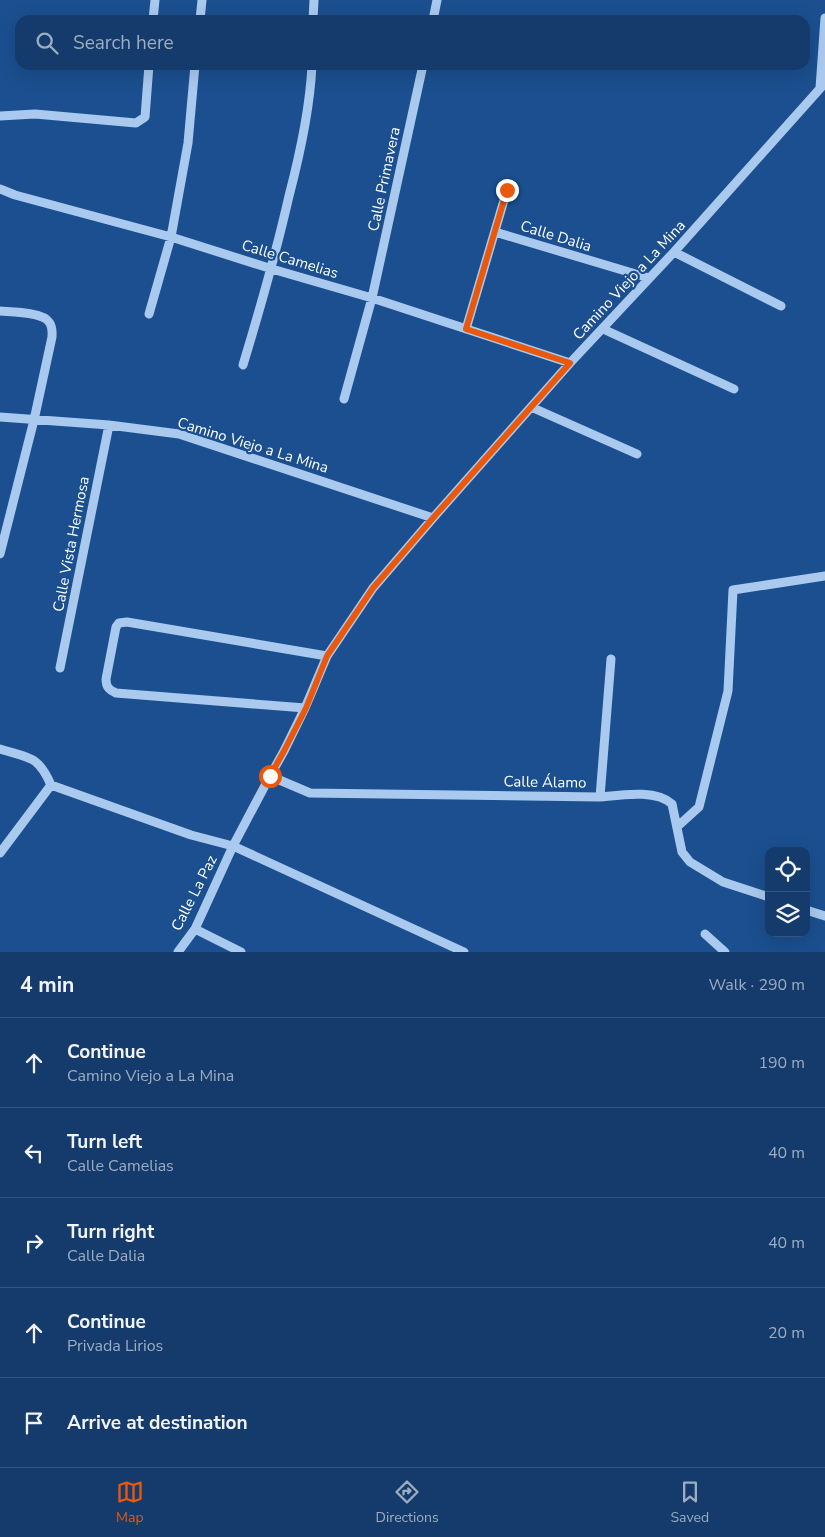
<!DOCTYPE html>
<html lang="en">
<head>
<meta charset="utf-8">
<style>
  :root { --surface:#143b6b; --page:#1d4271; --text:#f1f3f6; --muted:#9dadc1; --line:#33557e; --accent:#ea580c }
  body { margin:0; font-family:"Nunito Sans",sans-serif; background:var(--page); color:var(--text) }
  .controls { position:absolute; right:15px; bottom:15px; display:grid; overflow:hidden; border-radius:10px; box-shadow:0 5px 20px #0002 }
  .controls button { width:45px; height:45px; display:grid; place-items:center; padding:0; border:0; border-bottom:1px solid var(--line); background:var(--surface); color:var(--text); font:25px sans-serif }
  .stop { position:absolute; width:15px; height:15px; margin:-11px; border:4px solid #ea580c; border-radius:50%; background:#fff }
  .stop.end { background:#ea580c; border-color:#fff; box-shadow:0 1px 5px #0008 }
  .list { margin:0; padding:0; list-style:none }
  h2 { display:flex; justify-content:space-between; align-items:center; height:65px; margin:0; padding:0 20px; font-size:21px }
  h2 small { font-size:16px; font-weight:400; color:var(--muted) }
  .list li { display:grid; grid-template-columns:32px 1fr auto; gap:15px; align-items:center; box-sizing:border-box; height:90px; padding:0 20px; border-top:1px solid var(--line) }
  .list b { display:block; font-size:19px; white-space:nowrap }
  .list p { margin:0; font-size:16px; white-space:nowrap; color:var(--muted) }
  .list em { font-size:16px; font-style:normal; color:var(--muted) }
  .icon { flex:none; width:28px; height:28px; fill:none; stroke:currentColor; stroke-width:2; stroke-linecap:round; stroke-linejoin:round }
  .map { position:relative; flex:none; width:825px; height:952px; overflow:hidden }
  .search { position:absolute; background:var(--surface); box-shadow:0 5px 20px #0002; left:15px; right:15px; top:15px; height:55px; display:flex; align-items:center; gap:12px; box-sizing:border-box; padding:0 18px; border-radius:15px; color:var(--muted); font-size:19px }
  .sheet { height:515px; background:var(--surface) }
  nav { display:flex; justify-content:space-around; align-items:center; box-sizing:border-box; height:70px; border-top:1px solid var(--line); background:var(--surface); font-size:14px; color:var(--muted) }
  nav a { display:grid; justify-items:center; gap:2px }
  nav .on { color:var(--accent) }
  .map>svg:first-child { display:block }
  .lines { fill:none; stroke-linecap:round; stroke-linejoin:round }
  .minor { stroke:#a9c9ee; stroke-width:9 }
  .route { stroke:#ea580c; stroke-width:6 }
  .labels { text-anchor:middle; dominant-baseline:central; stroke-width:4.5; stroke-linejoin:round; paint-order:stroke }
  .street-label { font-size:15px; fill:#fff; stroke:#1b4f8f }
</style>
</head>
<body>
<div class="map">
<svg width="825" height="952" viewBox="0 0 825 952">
  <rect width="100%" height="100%" fill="#1b4f8f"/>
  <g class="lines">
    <path class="minor" d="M153,20l2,-20
      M200,20l2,-20
      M313,20l1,-20
      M433,20l4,-20
      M820,88l5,-70
      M0,116l35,-2 101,9 9,-6 4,-52
      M0,189l15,6 156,42 101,32 100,29 198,65
      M495,232l154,46
      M674,252l107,54
      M0,311c12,1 43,1 49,11 4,5 3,10 3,15l-18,83 -34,134
      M149,314l22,-77 17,-94 7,-78
      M466,329l41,-139
      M603,329l131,60
      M243,365c17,-56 33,-112 46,-169 11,-42 21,-87 23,-131
      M344,399l28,-101 51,-233
      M531,407l106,47
      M0,417l109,8 70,9 254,84
      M60,668l49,-243
      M305,708l-189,-15c-7,-3 -10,-6 -10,-14l10,-52 3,-4 8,-1 200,34
      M0,749c29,9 38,6 51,36l-51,68
      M270,776l40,17 290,4c21,-2 56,-8 72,7l10,48 8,10 33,20 46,15
      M51,785l140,50 42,11 231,106
      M600,797l11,-138
      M678,826l21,-19 29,-116 5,-101 92,-14
      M806,910l19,6
      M195,929l46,23
      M705,934l20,18
      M178,952l17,-23 38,-83 37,-70 14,-25 21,-43 22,-52 46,-68 60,-70 137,-155 104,-111 151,-169"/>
  </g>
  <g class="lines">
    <path class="route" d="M270,776l14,-25 22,-43 21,-52 46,-68 60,-70 137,-155 -104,-34 41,-139"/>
  </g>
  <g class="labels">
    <g class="street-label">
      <text transform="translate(384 179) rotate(-78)">Calle Primavera</text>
      <text transform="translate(556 236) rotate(17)">Calle Dalia</text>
      <text transform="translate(290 259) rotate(17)">Calle Camelias</text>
      <text transform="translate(629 280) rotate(-47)">Camino Viejo a La Mina</text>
      <text transform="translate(253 445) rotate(17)">Camino Viejo a La Mina</text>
      <text transform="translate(71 544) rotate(-79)">Calle Vista Hermosa</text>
      <text transform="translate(545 782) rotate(1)">Calle Álamo</text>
      <text transform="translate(194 893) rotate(-63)">Calle La Paz</text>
    </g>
  </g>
</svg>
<div class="controls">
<button><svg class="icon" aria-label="locate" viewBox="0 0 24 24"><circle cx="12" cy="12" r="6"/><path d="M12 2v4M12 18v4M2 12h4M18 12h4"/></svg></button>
<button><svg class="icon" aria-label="layers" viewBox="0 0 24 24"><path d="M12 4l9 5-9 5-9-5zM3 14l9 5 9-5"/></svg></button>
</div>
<div class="stop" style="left:270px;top:776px"></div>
<div class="stop end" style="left:507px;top:190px"></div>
<div class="search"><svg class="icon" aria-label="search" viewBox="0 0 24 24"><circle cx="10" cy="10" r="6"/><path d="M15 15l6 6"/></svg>Search here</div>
</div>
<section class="sheet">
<h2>4 min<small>Walk · 290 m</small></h2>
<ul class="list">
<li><svg class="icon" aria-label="ahead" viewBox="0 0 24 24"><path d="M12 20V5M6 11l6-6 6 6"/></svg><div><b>Continue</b><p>Camino Viejo a La Mina</p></div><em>190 m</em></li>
<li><svg class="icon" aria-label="left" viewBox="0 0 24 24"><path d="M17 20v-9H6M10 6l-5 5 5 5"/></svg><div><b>Turn left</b><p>Calle Camelias</p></div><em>40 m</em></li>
<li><svg class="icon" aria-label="right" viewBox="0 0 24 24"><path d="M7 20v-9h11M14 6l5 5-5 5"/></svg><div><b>Turn right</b><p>Calle Dalia</p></div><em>40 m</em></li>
<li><svg class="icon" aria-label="ahead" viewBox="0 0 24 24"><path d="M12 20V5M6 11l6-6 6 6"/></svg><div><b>Continue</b><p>Privada Lirios</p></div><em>20 m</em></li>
<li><svg class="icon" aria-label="arrive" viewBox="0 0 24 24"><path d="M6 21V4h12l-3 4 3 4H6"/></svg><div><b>Arrive at destination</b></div></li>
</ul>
</section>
<nav>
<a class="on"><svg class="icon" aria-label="map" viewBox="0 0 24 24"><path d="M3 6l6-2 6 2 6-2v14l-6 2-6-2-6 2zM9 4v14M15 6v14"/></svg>Map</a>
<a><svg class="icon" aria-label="directions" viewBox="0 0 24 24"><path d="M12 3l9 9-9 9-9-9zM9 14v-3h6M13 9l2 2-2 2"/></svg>Directions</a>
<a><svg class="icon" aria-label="saved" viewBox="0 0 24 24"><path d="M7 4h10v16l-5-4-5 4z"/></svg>Saved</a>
</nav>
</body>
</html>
